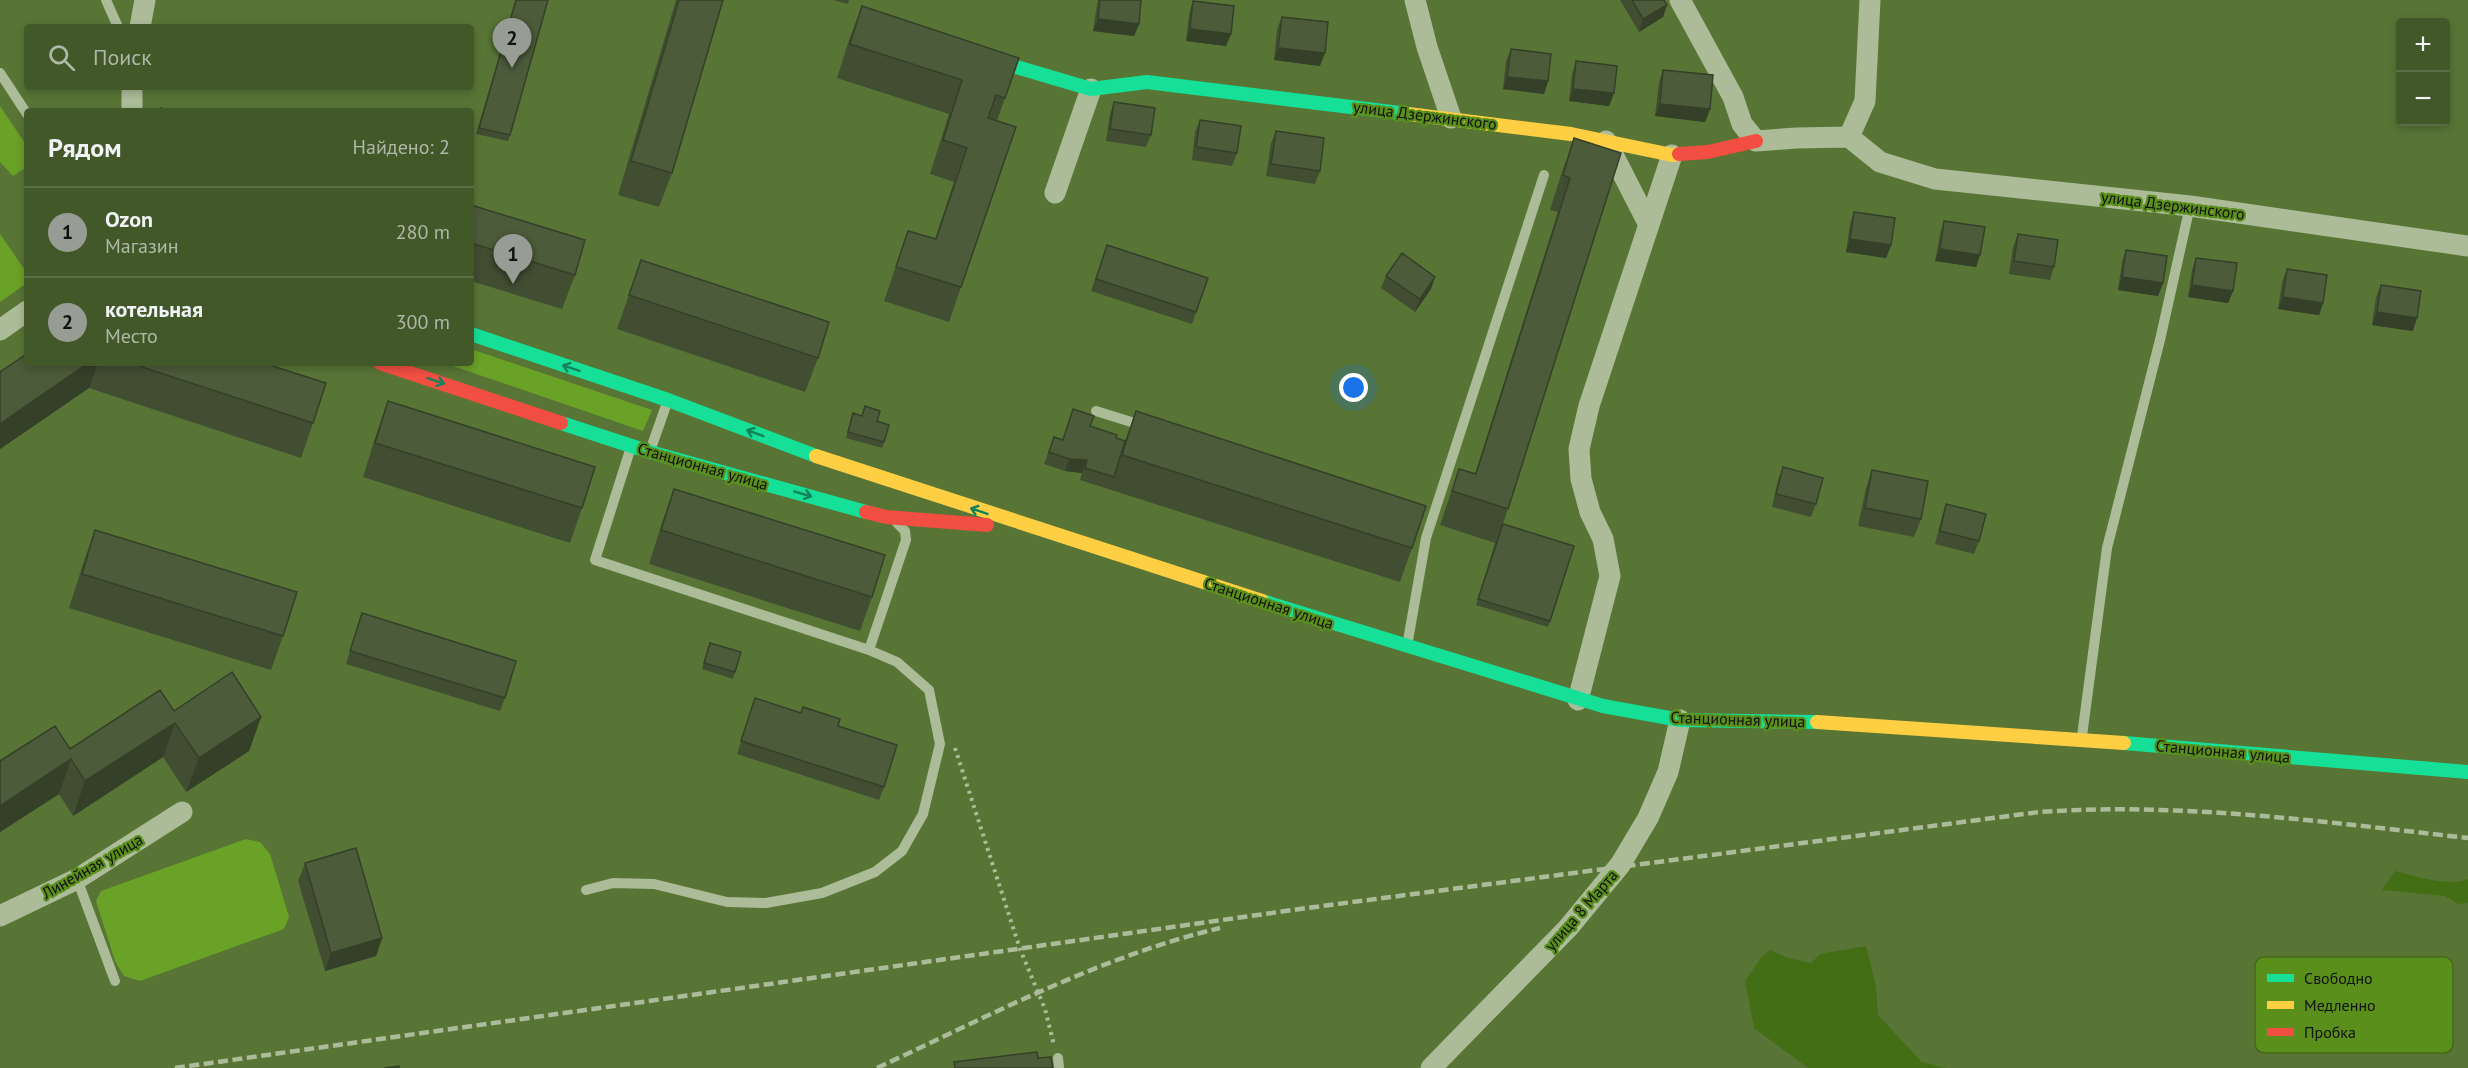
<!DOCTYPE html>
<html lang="ru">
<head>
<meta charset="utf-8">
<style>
  :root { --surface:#425828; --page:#4c6134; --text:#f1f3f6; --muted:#aeb8a8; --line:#5a6e45; --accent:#979d95 }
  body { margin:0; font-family:"PT Sans",sans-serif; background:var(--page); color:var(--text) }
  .controls { position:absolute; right:18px; top:18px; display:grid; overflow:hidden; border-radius:6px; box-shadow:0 3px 9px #0003 }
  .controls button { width:54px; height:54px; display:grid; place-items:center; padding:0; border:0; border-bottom:2px solid var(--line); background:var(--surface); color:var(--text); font:30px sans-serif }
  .you { position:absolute; left:1354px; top:388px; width:21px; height:21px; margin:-15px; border:4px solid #fff; border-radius:50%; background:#1a73e8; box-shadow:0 0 0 9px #1a73e833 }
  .badge { display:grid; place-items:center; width:39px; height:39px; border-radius:50%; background:var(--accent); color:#111; font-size:20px; font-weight:700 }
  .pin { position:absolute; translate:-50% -50px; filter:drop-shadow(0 2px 3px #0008) }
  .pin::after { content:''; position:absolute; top:32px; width:21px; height:18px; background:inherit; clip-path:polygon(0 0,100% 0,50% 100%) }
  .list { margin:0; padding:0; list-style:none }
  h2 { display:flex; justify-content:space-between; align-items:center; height:78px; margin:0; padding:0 24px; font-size:26px }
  h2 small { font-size:20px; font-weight:400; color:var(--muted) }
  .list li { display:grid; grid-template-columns:39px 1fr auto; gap:18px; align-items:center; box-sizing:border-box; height:90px; padding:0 24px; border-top:2px solid var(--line) }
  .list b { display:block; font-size:22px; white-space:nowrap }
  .list p { margin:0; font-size:20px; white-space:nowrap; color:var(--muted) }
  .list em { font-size:20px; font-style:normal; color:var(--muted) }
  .icon { flex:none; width:33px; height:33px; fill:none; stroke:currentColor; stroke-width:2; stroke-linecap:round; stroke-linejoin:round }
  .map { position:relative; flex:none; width:2468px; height:1068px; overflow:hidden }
  .search { position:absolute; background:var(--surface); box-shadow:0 3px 9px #0003; left:24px; top:24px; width:450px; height:66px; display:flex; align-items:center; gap:15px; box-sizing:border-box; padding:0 21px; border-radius:6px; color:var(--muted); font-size:22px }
  .panel { position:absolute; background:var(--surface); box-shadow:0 3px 9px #0003; left:24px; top:108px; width:450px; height:258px; border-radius:6px }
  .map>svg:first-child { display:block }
  .green { fill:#6aa127 }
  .water { fill:#446e15 }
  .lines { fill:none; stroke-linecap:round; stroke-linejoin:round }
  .path { stroke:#acbc99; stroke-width:4; stroke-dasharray:3 4.5; stroke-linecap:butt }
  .lane { stroke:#acbc99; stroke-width:10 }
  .street { stroke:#acbc99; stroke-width:21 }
  .fast { stroke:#16e098; stroke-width:14 }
  .slow { stroke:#ffcf43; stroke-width:14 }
  .jam { stroke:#f24e42; stroke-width:14 }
  .rail { stroke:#acbc9a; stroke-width:4.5; stroke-dasharray:10 4.5; stroke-linecap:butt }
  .wall { fill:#414e32 }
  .shaded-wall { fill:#354029 }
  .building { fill:#4c5b3a; stroke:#354029; stroke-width:1.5 }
  .oneway { stroke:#14835b }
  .labels { text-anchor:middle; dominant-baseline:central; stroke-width:4.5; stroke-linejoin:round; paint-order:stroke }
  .street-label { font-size:16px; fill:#111; stroke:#5a8f1c }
  .key { fill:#5a8f1c; stroke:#446919; stroke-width:1.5 }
  .key-label { font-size:16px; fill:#111 }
</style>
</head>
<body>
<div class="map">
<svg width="2468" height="1068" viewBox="0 0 2468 1068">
  <rect width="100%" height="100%" fill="#587536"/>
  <path class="green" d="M0,106l27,40v21l-14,9 -13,-14z
    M0,234l27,39v10l-27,19z
    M471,349l181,61 -9,21 -199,-68h27z
    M246,839l14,3 10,12 19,63 -5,12 -144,52 -16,-5 -9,-15 -19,-60 5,-10z"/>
  <path class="water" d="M2395,871c19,5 55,16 73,8v24l-10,1 -13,-8 -63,-6z
    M1866,946l10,40 2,29 44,47 24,6h-138l-54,-40 -9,-47 15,-22 10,-9 18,8 23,5 9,-9z"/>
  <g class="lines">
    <path class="path" d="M955,748l65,201 25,60 9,36"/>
    <path class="lane" d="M106,0l12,27
      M0,73l27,41
      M1096,411l48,15
      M650,451l18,-51
      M1407,646l19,-108 118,-363
      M869,650l37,-110 -1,-9 -8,-8
      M2082,736l25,-188 53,-208 30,-134
      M77,879l38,102
      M586,890l27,-7 41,1 73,18 39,1 56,-10 53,-21 27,-21 21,-37 17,-70 -11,-54 -32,-28 -28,-12 -274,-90 36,-113
      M1058,1058l1,10"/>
    <path class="street" d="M1415,0l12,47 24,71
      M1680,0l53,97 9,27 14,17 40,-3 53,-1
      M1870,0l-5,101 -16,36 31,25 55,17 255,27 278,40
      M140,27l5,-27
      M132,87v24
      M1606,141l42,82
      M1055,193l36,-104
      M0,330l27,-19
      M1578,700l32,-124 -7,-37 -13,-27 -9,-33 -2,-30 10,-43 83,-251
      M0,916l77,-37 105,-67
      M1431,1068l137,-140 52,-63 28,-47 20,-46 12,-52"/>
    <path class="fast" d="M979,56l112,33 56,-7 261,32
      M471,334l197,66 148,56
      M561,423l89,29 216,60
      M1262,601l341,105 77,14 137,2
      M2124,743l344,29"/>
    <path class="slow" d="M1408,114l163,20 101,21 7,-1
      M816,456l446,145
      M1817,722l307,21"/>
    <path class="jam" d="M1679,154l29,-2 48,-11
      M380,363l181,60
      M866,512l20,5 101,8"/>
    <path class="rail" d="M175,1068l1132,-160 732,-96c142,-10 287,10 429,26
      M877,1068c112,-52 222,-111 343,-140"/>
  </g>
  <path class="wall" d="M516,0l-6,135 -2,6 -32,-7z
    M676,0h47l-51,173 -13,34 -41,-12z
    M833,0h16l-1,4z
    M1098,0h43l-2,24 -5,12 -41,-5 4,-27z
    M1620,0h44l3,5 -4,12 -24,15z
    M1193,1l33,45 -40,-5 3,-27z
    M862,6l143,92 -8,23 -36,166 -12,35 -65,-21 24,-70 27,8 19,-57 -24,-8 19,-60 -112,-36 12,-38z
    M1282,17l38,49 -46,-6 3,-31z
    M1511,49l37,32 -4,13 -41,-5 3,-28z
    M1576,61l38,32 -5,13 -40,-5 3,-27z
    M1663,70l47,39 -5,13 -50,-6 4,-34z
    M1114,102l37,33 -5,12 -40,-6 4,-27z
    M1200,120l37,33 -5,13 -40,-6 3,-28z
    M1276,131l44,40 -5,13 -49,-8 5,-33z
    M1574,138l47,15 -118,371 71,22 -26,81 -72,-22 19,-62 -55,-18 19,-56 16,5 83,-262 -8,-2 12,-38z
    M471,205l104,70 -13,34 -91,-28z
    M1854,212l37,33 -5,13 -40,-6 4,-28z
    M1944,221l36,34 -4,12 -41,-6 5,-27z
    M2018,234l36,33 -4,13 -41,-6 4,-27z
    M1107,245l101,33 -16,46 -101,-33z
    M2126,250l37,33 -5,13 -40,-6 4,-28z
    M2196,258l37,33 -5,12 -40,-6 4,-27z
    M641,260l177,98 -13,34 -188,-63z
    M2287,269l36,34 -4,12 -41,-6 4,-27z
    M1386,276l45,13 -16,23 -34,-24z
    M2381,285l32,46 -41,-6 4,-28z
    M27,363h236l50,60 -12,35 -212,-70 -89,61v-77z
    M388,401l194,107 -12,35 -207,-66 13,-42z
    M865,406l12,15 7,21 -2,6 -36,-10 5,-19 11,-4z
    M1136,411l276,137 -12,34 -320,-102 2,-7 -17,-2 -21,-7 10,-27 8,3 28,-14 26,12 9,3z
    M1783,467l33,37 -5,13 -39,-10 6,-27z
    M1872,470l49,49 -7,18 -56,-11 8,-38z
    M674,489l198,108 -12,34 -211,-67 13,-41z
    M1946,504l33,37 -5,13 -39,-10 7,-27z
    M95,530l188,106 -12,34 -202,-62 14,-44z
    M362,613l143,85 -5,13 -154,-47z
    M708,649l27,23 -2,7 -31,-10z
    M755,698l83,28 46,61 -5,13 -142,-46z
    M174,711l87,6 -12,34 -63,41 -23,-35 -90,59 -14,-22 -59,38v-71l70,-12z
    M305,863l77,75 -6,18 -51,15 -27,-90z"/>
  <path class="shaded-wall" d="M1667,5l-4,12 -24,15 4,-13z
    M1098,19l41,5 -5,12 -41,-5z
    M1190,29l41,5 -5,12 -40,-5z
    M1278,48l47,5 -5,13 -46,-6z
    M1507,77l41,4 -4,13 -41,-5z
    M1573,89l41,4 -5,13 -40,-5z
    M1660,104l50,5 -5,13 -50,-6z
    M1850,239l41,6 -5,13 -40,-6z
    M1940,249l40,6 -4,12 -41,-6z
    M1435,277l-4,12 -16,23 5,-13z
    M2122,277l41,6 -5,13 -40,-6z
    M2192,285l41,6 -5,12 -40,-6z
    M2283,297l40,6 -4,12 -41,-6z
    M2377,312l40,6 -4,13 -41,-6z
    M88,363h10l-9,25 -89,61v-25z
    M1069,459l18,1 -5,13 -17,-2z
    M261,717l-12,34 -63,41 13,-34z
    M175,723l-12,34 -90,59 12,-35z
    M71,759l-12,35 -59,38v-26z
    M382,938l-6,18 -51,15 6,-18z"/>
  <path class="building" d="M516,0h32l-38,135 -31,-7z
    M679,0h44l-51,173 -41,-12z
    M1100,0h41l-2,24 -41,-5z
    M1632,0h32l3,5 -24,14z
    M1193,1l41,5 -3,28 -41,-5z
    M862,6l157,52 -14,40 -9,-3 -8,23 28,9 -55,160 -65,-20 12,-36 28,8 31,-91 -24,-8 19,-60 -112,-36z
    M1282,17l46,5 -3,31 -47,-5z
    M1511,49l40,5 -3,27 -41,-4z
    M1576,61l41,5 -3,27 -41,-4z
    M1663,70l50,5 -3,34 -50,-5z
    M1114,102l41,6 -4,27 -41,-6z
    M161,108l8,3h-9z
    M1200,120l41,6 -4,27 -41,-6z
    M1276,131l48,7 -4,33 -49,-7z
    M1574,138l47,15 -113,356 -56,-18 7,-22 17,5 94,-296 -7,-3z
    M471,205l114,35 -10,35 -104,-32z
    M1854,212l41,6 -4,27 -41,-6z
    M1944,221l41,6 -5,28 -40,-6z
    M2018,234l40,6 -4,27 -40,-6z
    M1107,245l101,33 -12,34 -100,-33z
    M2126,250l41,6 -4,27 -41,-6z
    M1402,253l33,24 -15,22 -34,-23z
    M2196,258l41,5 -4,28 -41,-6z
    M641,260l188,62 -11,36 -189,-63z
    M2287,269l40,6 -4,28 -40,-6z
    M2381,285l40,6 -4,27 -40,-6z
    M27,354v9h61l-88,61v-52z
    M130,363h133l63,20 -13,40z
    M388,401l207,66 -13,41 -207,-65z
    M865,406l15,5 -3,10 12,4 -5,17 -36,-10 5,-19 9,3z
    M1073,409l21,7 -4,10 27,9 -1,3 9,3 -11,36 -29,-9 2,-8 -18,-1 -20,-7 5,-15 9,3z
    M1136,411l290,95 -14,42 -290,-93z
    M1783,467l40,11 -7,26 -40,-10z
    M1872,470l56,11 -7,38 -56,-11z
    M674,489l211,66 -13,42 -211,-67z
    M1946,504l40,10 -7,27 -39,-10z
    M1503,524l71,22 -24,75 -72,-22z
    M95,530l202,62 -14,44 -201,-62z
    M362,613l154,48 -11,37 -155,-47z
    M710,643l31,9 -6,20 -31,-9z
    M232,672l29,45 -62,41 -24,-35 -90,58 -14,-22 -71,47v-45l55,-35 15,23 90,-59 14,21z
    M755,698l46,15 2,-6 37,12 -2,7 59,19 -13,42 -143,-46z
    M356,848l26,90 -51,15 -26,-90z
    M1037,1052l1,6 13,-1 2,11h-98l-1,-6z
    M399,1066v2h-15z"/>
  <defs><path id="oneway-shaft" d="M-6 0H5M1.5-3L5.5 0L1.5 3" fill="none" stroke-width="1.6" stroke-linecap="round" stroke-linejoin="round" transform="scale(1.5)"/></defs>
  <g class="oneway">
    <use href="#oneway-shaft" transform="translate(571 368) rotate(-162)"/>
    <use href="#oneway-shaft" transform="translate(436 381) rotate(18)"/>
    <use href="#oneway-shaft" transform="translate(755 433) rotate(-159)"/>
    <use href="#oneway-shaft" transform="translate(803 494) rotate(16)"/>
    <use href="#oneway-shaft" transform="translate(979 511) rotate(-161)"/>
  </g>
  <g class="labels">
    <g class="street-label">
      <text transform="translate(1425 115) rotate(7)">улица Дзержинского</text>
      <text transform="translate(2173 205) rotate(7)">улица Дзержинского</text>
      <text transform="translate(703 466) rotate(16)">Станционная улица</text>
      <text transform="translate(1269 603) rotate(18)">Станционная улица</text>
      <text transform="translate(1738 719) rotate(2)">Станционная улица</text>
      <text transform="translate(2223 751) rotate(5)">Станционная улица</text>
      <text transform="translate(92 866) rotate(-30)">Линейная улица</text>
      <text transform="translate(1581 910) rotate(-49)">улица 8 Марта</text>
    </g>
  </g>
  <rect x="2255" y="957" width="198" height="96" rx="9" class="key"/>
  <rect x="2267" y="974" width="27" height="8" fill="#16e098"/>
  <rect x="2267" y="1001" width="27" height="8" fill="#ffcf43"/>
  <rect x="2267" y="1028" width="27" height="8" fill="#f24e42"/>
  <g class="key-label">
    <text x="2304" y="984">Свободно</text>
    <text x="2304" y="1011">Медленно</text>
    <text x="2304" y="1038">Пробка</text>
  </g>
</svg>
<div class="controls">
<button>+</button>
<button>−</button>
</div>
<div class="you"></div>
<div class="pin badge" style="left:513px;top:284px">1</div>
<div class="pin badge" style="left:512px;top:68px">2</div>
<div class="search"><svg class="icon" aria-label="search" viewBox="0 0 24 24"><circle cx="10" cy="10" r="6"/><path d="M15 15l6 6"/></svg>Поиск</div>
<section class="panel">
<h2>Рядом<small>Найдено: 2</small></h2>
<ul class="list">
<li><span class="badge">1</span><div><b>Ozon</b><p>Магазин</p></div><em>280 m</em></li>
<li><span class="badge">2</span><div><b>котельная</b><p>Место</p></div><em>300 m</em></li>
</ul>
</section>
</div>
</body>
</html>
